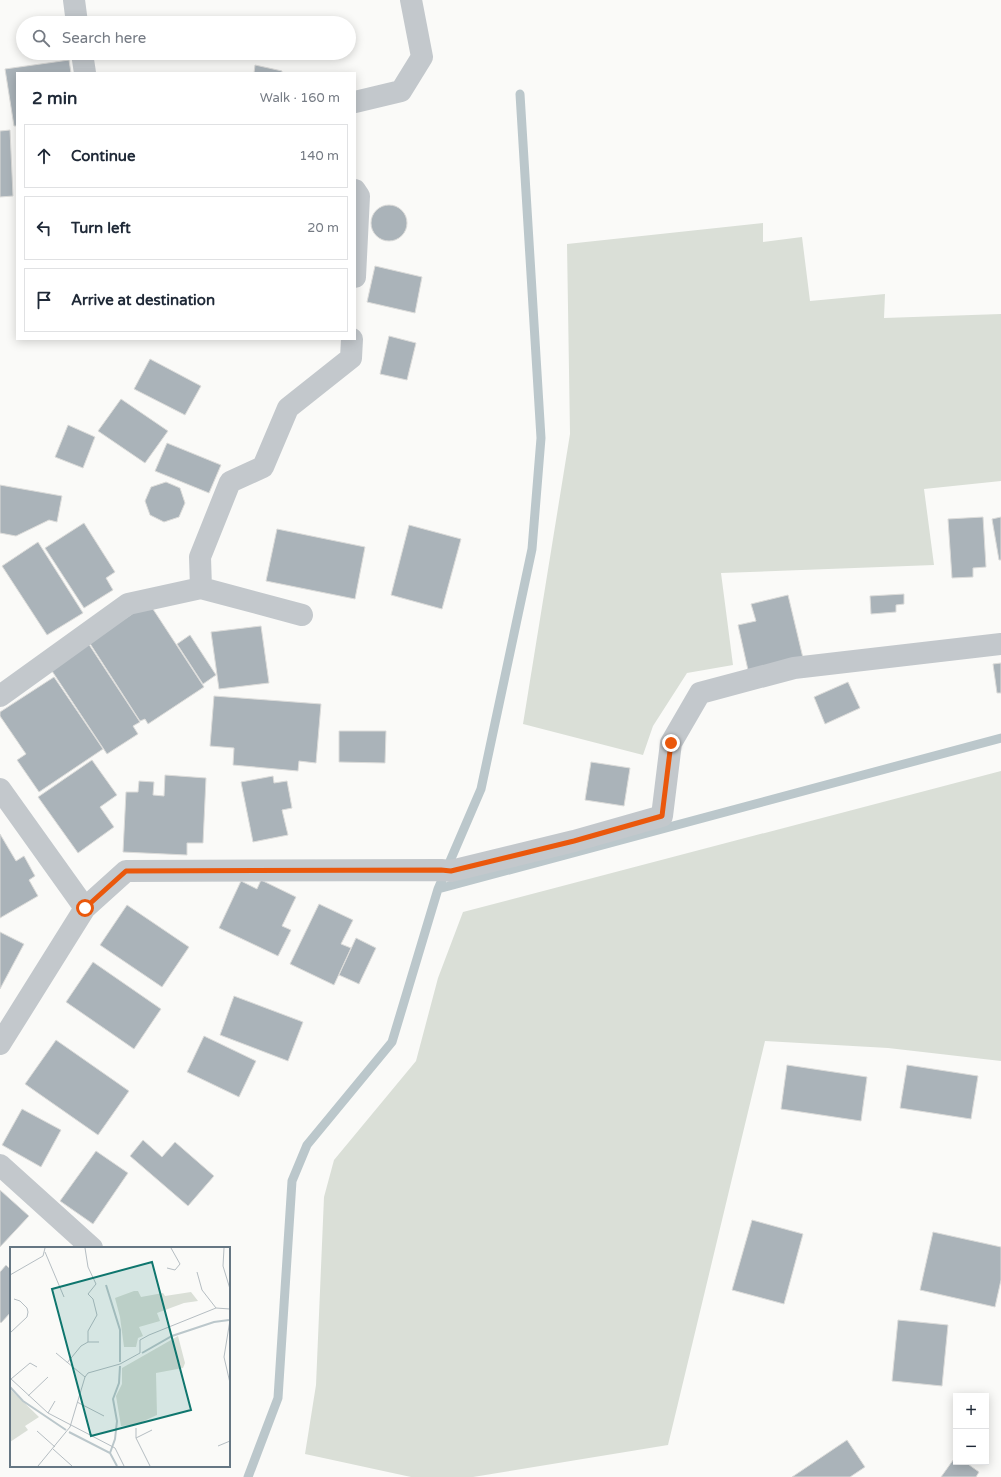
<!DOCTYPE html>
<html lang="en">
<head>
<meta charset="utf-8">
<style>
  :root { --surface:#fff; --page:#f2f2f3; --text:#1f2937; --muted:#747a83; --line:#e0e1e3 }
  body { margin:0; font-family:"Varela Round",sans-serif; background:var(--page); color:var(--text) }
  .controls { position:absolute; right:12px; bottom:12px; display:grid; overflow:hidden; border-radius:0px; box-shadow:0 2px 10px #0003 }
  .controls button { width:36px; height:36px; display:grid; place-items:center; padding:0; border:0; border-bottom:1px solid var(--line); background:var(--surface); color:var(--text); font:20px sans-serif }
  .stop { position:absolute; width:12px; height:12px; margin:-9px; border:3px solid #ea580c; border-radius:50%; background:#fff }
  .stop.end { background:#ea580c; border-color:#fff; box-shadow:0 1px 4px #0008 }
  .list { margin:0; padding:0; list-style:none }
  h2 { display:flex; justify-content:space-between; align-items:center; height:52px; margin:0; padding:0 16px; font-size:17px }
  h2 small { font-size:13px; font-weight:400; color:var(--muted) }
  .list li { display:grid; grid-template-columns:26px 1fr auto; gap:12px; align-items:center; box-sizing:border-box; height:64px; margin:0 8px 8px; padding:0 8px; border:1px solid var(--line); border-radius:0px }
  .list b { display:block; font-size:15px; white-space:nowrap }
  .list em { font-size:13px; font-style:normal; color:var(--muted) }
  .icon { flex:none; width:22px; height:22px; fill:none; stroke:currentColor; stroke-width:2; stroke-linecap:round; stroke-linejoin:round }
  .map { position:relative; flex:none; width:1001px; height:1477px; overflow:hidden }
  .search { position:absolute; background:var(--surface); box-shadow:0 2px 10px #0003; left:16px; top:16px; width:340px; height:44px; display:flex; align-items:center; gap:10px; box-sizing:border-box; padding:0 14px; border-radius:22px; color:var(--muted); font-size:15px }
  .panel { position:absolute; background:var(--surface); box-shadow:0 2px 10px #0003; left:16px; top:72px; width:340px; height:268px; border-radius:0px }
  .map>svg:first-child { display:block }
  .green { fill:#dadfd7 }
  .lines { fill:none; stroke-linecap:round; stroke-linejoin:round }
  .stream { stroke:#bbc7cb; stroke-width:9 }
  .building { fill:#aab3b9; stroke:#dcdcda }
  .street { stroke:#c3c8cc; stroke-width:22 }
  .route { stroke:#ea580c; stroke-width:5 }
  .inset-river { fill:none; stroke:#bbc7cb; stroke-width:2 }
  .inset-road { fill:none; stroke:#b5bdc2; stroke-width:1 }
  .view { fill:#0f766e; fill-opacity:0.15; stroke:#0f766e; stroke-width:2 }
  .inset-edge { fill:none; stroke:#657683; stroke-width:2 }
</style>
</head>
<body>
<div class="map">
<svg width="1001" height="1477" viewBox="0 0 1001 1477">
  <rect width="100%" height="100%" fill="#fafaf8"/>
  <path class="green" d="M763,223v19l39,-5 8,64 75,-7 -1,24 117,-4v167l-77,8 10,76 -213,8 12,92 -46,8 -34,53 -10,29 -120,-31 47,-290 -3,-190z
    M1001,771v290l-113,-13 -123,-7 -97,404 -195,32h-62l-106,-23 11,-69 8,-188 10,-37 82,-99 22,-83 25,-66z"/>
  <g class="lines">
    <path class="stream" d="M438,889l43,-100 51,-240 9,-111 -21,-344
      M248,1477l30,-79 14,-217 15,-36 85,-103 46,-153 563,-151"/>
  </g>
  <path class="building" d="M69,60l2,13h-54v53h-3l-9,-57z
    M255,65l27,6v2h-28z
    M10,130l3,66 -13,1v-66z
    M371 223a18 18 0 1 1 36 0a18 18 0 1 1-36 0Z
    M375,266l47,11 -7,36 -48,-11z
    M389,336l27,7 -9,37 -27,-6z
    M150,359l51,27 -16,29 -51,-26z
    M121,399l47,32 -23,32 -47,-32z
    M68,425l27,12 -12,31 -28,-11z
    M167,443l54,22 -12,28 -54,-22z
    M166,482l14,6 5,15 -6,14 -15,5 -14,-7 -5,-14 6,-14z
    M0,485l62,11 -5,26 -8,-2 -33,16 -16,-3z
    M983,517l3,50 -13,1v9l-21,1 -4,-59z
    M1001,517v43h-2l-7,-41z
    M84,523l31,49 -9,6 7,12 -29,18 -39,-60z
    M409,525l52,14 -19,70 -51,-14z
    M277,529l88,18 -10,52 -89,-18z
    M38,542l45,71 -36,22 -45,-69z
    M904,594v10l-8,1v7l-25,2 -1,-18z
    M788,595l15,63 -55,12 -10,-45 18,-4 -5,-17z
    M149,603l55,84 -56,37 -3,-5 -5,2 -51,-79z
    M261,626l8,57 -50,6 -8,-57z
    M190,635l26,40 -13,9 -26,-40z
    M88,643l52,79 -7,4 5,8 -31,20 -57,-86z
    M1001,663v30h-4l-4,-29z
    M54,677l49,72 -64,43 -22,-32 9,-6 -26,-38v-4z
    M848,682l12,26 -35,16 -11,-27z
    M214,696l107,8 -5,59 -17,-2 -1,10 -65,-6 1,-17 -24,-2z
    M339,731h47l-1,32 -46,-1z
    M92,760l25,35 -17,12 14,20 -36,26 -40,-56z
    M591,762l39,6 -6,38 -39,-6z
    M165,775l41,3 -3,65h-16v12l-64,-3 3,-60h12l1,-11 15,1 -1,13 11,1z
    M273,776l1,7 13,-2 5,27 -10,2 6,25 -35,7 -12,-60z
    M0,834l16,27 8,-5 11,20 -6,4 9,16 -38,22z
    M261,880l35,17 -14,29 9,4 -13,26 -59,-28 22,-47 16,8z
    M319,904l34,16 -12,24 10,4 -17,37 -44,-21z
    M127,905l62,42 -27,40 -62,-42z
    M0,932l24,12 -24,45z
    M356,938l20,10 -17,36 -20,-9z
    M93,962l68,47 -27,40 -68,-47z
    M234,996l69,26 -15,39 -68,-26z
    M204,1036l52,25 -17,36 -52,-25z
    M56,1040l73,51 -31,44 -73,-51z
    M787,1065l80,12 -6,44 -80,-12z
    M907,1065l71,11 -7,43 -71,-11z
    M22,1109l39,21 -20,37 -39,-22z
    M143,1140l19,17 13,-15 39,34 -26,30 -58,-50z
    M96,1151l32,22 -35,51 -33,-23z
    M0,1190l29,26 -29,31z
    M752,1220l51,14 -19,70 -52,-14z
    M933,1232l68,15v33l-6,27 -75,-17z
    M6,1265l5,5v42l-10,11 -1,-1v-50z
    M898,1320l50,5 -6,61 -50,-5z
    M847,1440l18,27 -15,10h-58z
    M956,1456v6h9l14,10 -3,5h-35z"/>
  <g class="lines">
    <path class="street" d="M74,0l3,23
      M82,53l3,20
      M355,102l46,-11 21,-34 -11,-57
      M355,190l4,6 -4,81
      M201,588l-1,-31 30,-75 33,-15 25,-59 63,-50 1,-19
      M0,696l128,-92 73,-16 101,27
      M0,789l85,119 -85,136
      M85,908l41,-37 315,-1 10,1 123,-30 88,-25 9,-73 29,-50 94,-25 207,-24
      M0,1165l92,83"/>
  </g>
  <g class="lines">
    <path class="route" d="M85,908l41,-37 315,-1 10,1 123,-30 88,-25 9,-73"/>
  </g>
  <g transform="translate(10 1247)">
    <rect width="220" height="220" fill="#fafaf8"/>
    <path d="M124,44h4l3,6 22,-4 2,3 26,-4 7,9 -14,2 -27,10 3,8 -21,6 4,9 -5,2 -2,9h-12l-4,-30 -5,-19zM168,89l7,27 -2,5 -27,5 1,42 -22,10 -14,1 -5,-30 6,-12v-16zM0,142l29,28 -14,9 3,4 -18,12z" fill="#dadfd7"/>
    <path class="inset-river" d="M96,38l14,45v32M132,106l30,-17 42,-14 15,-2M0,140l13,14 43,29M59,185l41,21 7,13M100,206l5,-14 2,-18 -4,-22 6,-16 1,-17"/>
    <path class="inset-road" d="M75,1l3,19 8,17 -8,10 5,5 4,16 -9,16v11M214,1l-1,18 7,23M35,5l19,45M157,21l8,2 5,-6 -9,-16M187,25l5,18 14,18M0,28l33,-19 2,-8M220,73l-6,37 6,26M0,86l17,-16 1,-5 -1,-4 -7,-7 -6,-2M57,116l14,-17 7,-4h11M75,130l3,-4 32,-9 20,-11v-13l9,-5 67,-27 14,1M0,131l38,35 67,35 9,18M1,132l19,-16 7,4M18,149l20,-19M67,155l27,14M38,166l7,-12M126,181v10l14,28M27,184l18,16M126,191l16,-8M208,199l12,-5M43,202l19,17M28,219l32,-39 15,-50 -29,-24"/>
    <path class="view" d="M142,15l39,148 -100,26 -39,-147z"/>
    <rect width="220" height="220" class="inset-edge"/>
  </g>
</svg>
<div class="controls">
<button>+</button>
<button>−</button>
</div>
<div class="stop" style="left:85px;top:908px"></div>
<div class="stop end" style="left:671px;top:743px"></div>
<div class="search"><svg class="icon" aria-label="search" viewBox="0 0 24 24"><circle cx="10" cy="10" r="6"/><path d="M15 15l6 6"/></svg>Search here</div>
<section class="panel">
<h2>2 min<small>Walk · 160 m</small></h2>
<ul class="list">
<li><svg class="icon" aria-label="ahead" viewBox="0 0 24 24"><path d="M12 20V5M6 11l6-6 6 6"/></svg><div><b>Continue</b></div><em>140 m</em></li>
<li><svg class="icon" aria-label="left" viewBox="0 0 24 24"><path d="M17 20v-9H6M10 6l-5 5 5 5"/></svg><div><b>Turn left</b></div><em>20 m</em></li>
<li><svg class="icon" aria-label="arrive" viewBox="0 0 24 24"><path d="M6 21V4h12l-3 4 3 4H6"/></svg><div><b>Arrive at destination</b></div></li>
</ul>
</section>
</div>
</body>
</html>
